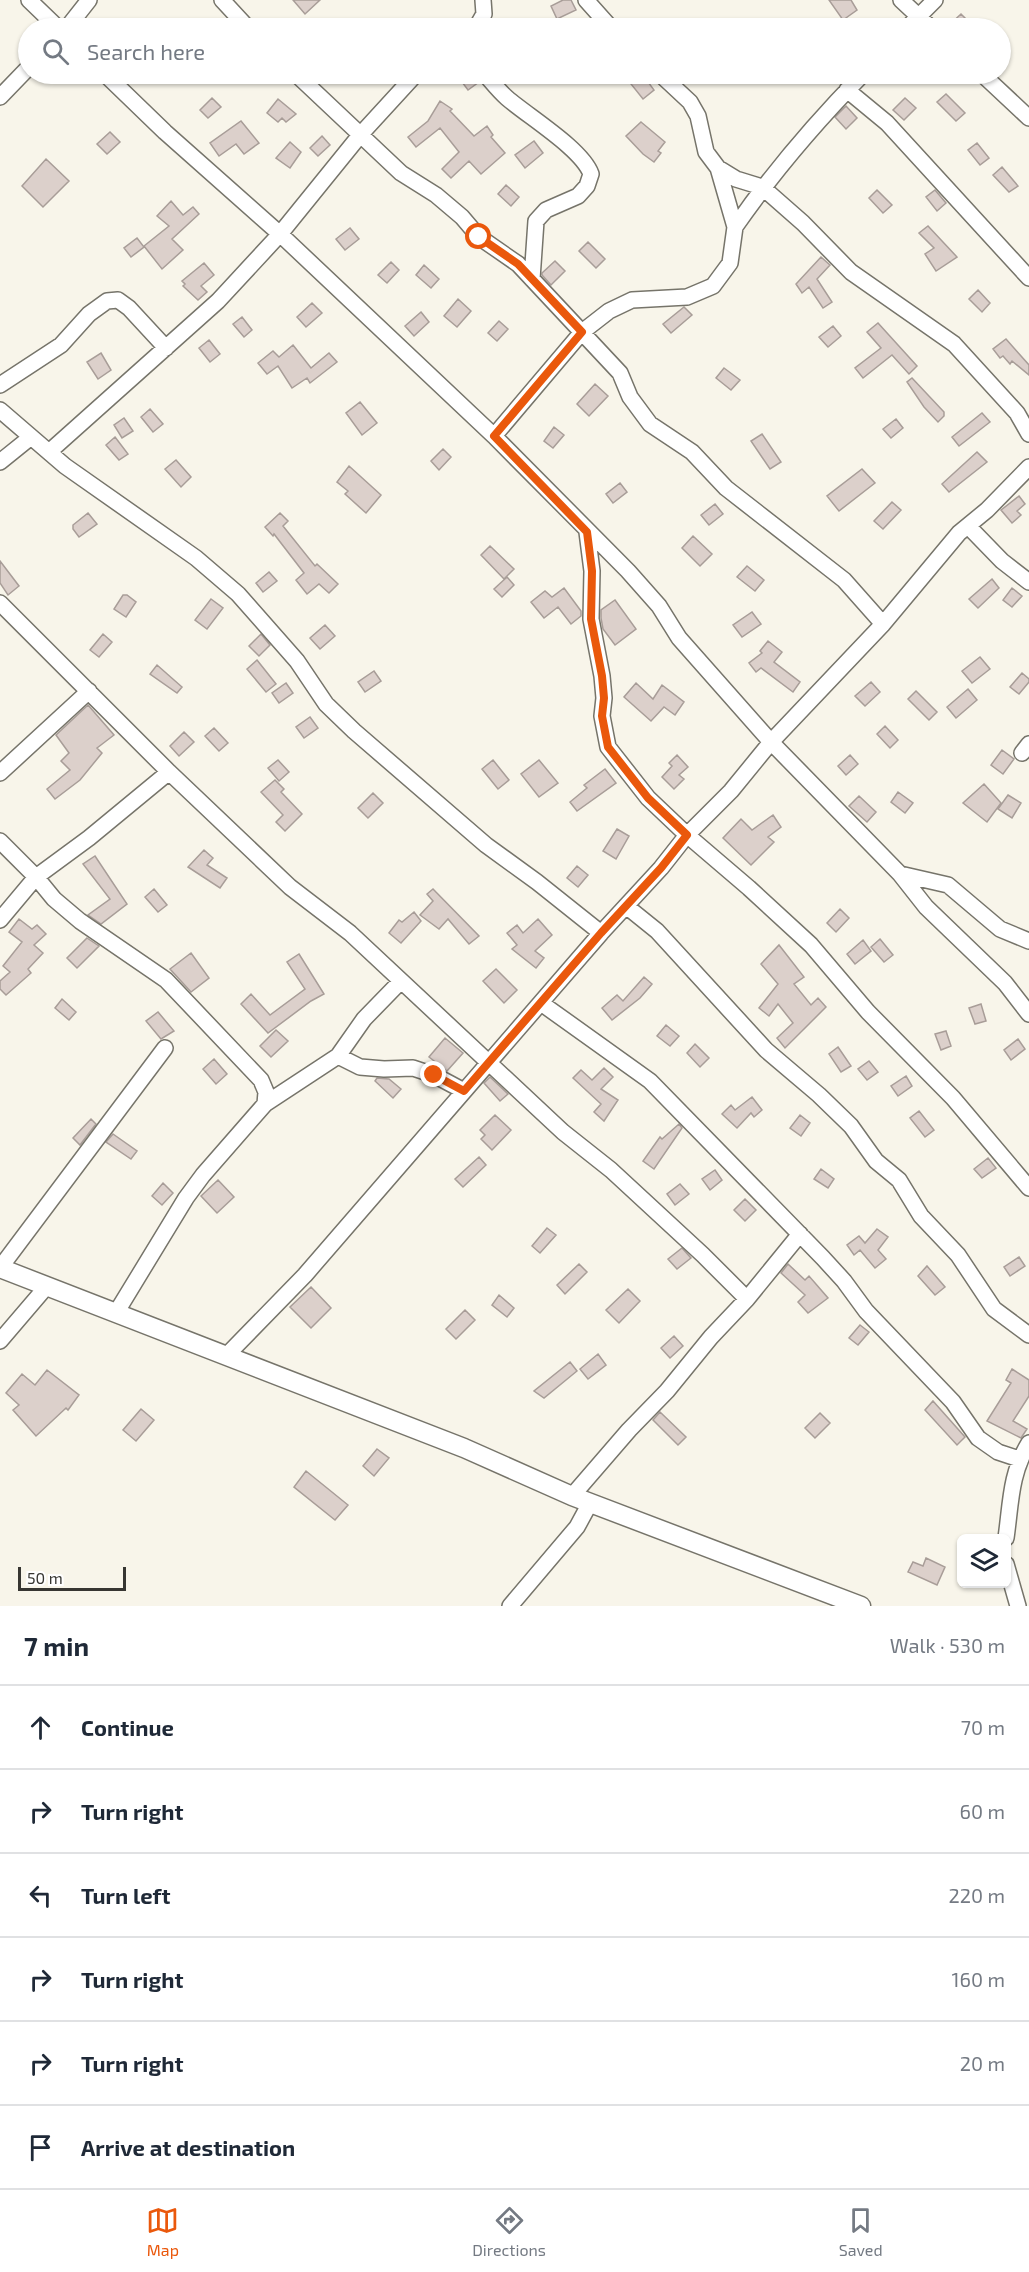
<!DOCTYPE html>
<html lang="en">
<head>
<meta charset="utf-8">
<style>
  :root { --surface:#fff; --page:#f6f6f7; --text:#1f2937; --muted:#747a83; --line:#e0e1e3; --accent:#ea580c }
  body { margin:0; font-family:"Exo 2",sans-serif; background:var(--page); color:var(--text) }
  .controls { position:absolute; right:18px; bottom:18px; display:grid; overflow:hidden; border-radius:9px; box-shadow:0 2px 4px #0004 }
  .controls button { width:54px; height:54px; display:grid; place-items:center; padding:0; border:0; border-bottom:2px solid var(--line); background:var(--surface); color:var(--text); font:30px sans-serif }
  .scale { position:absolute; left:18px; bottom:15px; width:108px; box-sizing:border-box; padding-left:6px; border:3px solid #373632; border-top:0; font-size:16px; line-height:21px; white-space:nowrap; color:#373632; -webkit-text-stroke:4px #fff; paint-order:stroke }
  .stop { position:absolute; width:18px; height:18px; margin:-14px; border:4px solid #ea580c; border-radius:50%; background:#fff }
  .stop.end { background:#ea580c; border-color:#fff; box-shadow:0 2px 6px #0008 }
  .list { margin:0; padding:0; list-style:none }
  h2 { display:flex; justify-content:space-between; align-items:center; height:78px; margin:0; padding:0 24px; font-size:26px }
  h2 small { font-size:20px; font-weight:400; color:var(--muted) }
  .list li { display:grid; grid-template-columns:39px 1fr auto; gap:18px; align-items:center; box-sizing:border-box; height:84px; padding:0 24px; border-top:2px solid var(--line) }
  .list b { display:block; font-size:22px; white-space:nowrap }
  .list em { font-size:20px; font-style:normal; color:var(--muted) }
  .icon { flex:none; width:33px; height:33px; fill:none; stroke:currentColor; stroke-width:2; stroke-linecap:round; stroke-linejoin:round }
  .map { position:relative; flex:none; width:1029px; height:1606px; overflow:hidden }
  .search { position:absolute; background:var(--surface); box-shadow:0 2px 4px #0004; left:18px; right:18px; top:18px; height:66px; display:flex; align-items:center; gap:15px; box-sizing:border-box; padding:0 21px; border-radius:33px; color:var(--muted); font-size:22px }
  .sheet { height:582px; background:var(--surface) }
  nav { display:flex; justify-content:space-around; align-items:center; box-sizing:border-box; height:84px; border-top:2px solid var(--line); background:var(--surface); font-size:16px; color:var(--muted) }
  nav a { display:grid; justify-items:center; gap:3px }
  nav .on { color:var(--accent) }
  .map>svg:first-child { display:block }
  .building { fill:#dcd0cb; stroke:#a89d98; stroke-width:1.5 }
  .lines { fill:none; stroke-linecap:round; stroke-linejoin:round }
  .minor-casing { stroke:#76746a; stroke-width:18 }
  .tertiary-casing { stroke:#76746a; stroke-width:21 }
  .minor { stroke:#fff; stroke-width:15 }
  .tertiary { stroke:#fff; stroke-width:18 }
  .route { stroke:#ea580c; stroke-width:8 }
</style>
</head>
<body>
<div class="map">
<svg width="1029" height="1606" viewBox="0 0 1029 1606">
  <rect width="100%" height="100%" fill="#f8f5ea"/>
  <path class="building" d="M293,0h27l-15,14z
    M563,0h8l5,10 -19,9 -6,-13z
    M829,0h22l6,10 -14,10z
    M961,14l14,14h-29z
    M456,74h20l3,8 -11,8z
    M643,75l11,15 -11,9 -12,-15z
    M946,94l19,19 -9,8 -19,-19z
    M212,98l9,9 -13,11 -8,-8z
    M905,98l11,10 -12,12 -11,-10z
    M278,99l18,15 -10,8 -4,-4 -4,4 -11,-9z
    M440,101l12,8 -2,2 24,25 13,-10 6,9 -2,2 14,16 -24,21 -12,-13 -18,17 -9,-9 17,-17 -19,-24 -24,19 -8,-10 20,-16z
    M846,106l11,12 -11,11 -11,-12z
    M241,121l18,22 -15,11 -8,-10 -17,12 -9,-13z
    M641,122l24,20 -7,9 3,2 -7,9 -11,-8 -17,-18z
    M110,132l10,10 -13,12 -10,-10z
    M322,136l8,9 -12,11 -8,-8z
    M534,141l9,12 -18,15 -10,-13z
    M290,142l11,10 -11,16 -14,-10z
    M977,143l12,15 -9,7 -12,-15z
    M46,159l23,22 -26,26 -21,-21z
    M1002,167l16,19 -9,6 -16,-17z
    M506,185l13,12 -8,9 -13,-12z
    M877,190l15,15 -9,8 -14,-15z
    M935,190l11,13 -9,8 -11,-14z
    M171,201l12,14 10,-8 6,7 -27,25 11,11 -21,19 -18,-23 25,-20 -12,-10z
    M928,226l29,31 -21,14 -11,-17 9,-6 -15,-15z
    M350,228l9,11 -14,11 -9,-11z
    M137,238l7,9 -13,10 -7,-9z
    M588,242l17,17 -9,9 -17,-17z
    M821,257l9,8 -13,14 15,23 -9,6 -14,-21 -7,6 -6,-9z
    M555,261l10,10 -14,14 -9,-10v-2z
    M391,262l8,8 -12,13 -9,-8z
    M204,263l10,12 -13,11 6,6 -9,8 -15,-14 2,-2 -3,-3z
    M424,265l15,14 -8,9 -15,-13z
    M978,290l12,13 -8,9 -13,-13z
    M458,299l13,12 -14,16 -13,-11z
    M312,303l10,10 -16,14 -9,-10z
    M684,307l8,8 -21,18 -8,-9z
    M421,312l8,10 -15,14 -9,-10z
    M242,317l10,13 -8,7 -11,-13z
    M499,321l9,8 -11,12 -9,-8z
    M878,323l39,43 -8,8 -17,-19 -29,23 -8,-10 26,-20 -14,-16z
    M833,326l8,10 -13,11 -9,-10z
    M1006,339l23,26v10l-17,-14 -2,3 -7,-8 -3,2 -7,-9z
    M209,340l11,14 -10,8 -11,-14z
    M293,345l18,23 18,-15 8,9 -27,21 -3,-5 -15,10 -14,-22 -11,8 -9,-11 15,-12 6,6z
    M101,353l10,17 -13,9 -11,-17z
    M724,368l16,12 -9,10 -15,-12z
    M912,378l32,34v4l-6,6 -14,-15 -17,-25z
    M595,384l13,12 -19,20 -12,-12z
    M360,402l17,21 -15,12 -16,-22z
    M150,409l13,15 -10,8 -12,-15z
    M982,413l8,9 -31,24 -7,-9z
    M124,418l9,13 -11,7 -8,-13z
    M896,419l7,9 -12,10 -8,-9z
    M554,427l10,8 -11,13 -9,-7z
    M762,434l19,28 -11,7 -19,-28z
    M115,437l13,17 -9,6 -13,-15z
    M443,449l8,8 -12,13 -8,-9z
    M977,452l10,10 -38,30 -7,-8z
    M176,460l15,17 -10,10 -16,-18z
    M349,466l32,29 -15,18 -21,-19 3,-3 -11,-9z
    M862,469l13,14 -36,28 -12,-15z
    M620,483l7,9 -14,11 -7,-9z
    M1019,496l6,8 -8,7 4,4 -9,8 -11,-13z
    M892,502l9,8 -18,19 -9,-8z
    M715,504l8,10 -14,11 -8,-10z
    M88,513l9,11 -18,13 -6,-8v-4z
    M280,513l8,8 -5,5 32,40 2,-2 21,20 -9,9 -10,-9 -12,10 -11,-14 8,-7 -30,-39 -1,2 -8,-9z
    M693,536l19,18 -12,12 -18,-18z
    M490,546l24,23 -10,10 -23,-24z
    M0,561l19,25 -11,9 -8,-12z
    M747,566l17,14 -9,11 -18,-14z
    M269,572l8,9 -14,11 -7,-9z
    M507,577l7,8 -12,12 -8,-8z
    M992,579l7,9 -21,20 -9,-9z
    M564,588l17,23v5l-10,8 -13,-17 -14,11 -13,-16 14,-11 7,6z
    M1012,588l10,8 -10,11 -9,-7z
    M123,595h4l9,7 -10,15 -12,-8z
    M211,599l12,9 -16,21 -12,-9z
    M615,600l21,29 -21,16 -12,-16 -2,-11v-8z
    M752,612l9,12 -19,13 -9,-12z
    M325,625l10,11 -15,13 -10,-11z
    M103,634l9,8 -13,15 -9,-7z
    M261,634l9,11 -11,11 -10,-10z
    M768,641l14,11 -8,10 26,20 -7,10 -32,-24 -5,4 -7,-9 13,-10 -2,-2z
    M980,657l10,12 -18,14 -10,-12z
    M257,660l19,24 -10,8 -19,-23z
    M157,665l25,22 -5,6 -27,-19z
    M374,671l7,10 -16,11 -7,-10z
    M1022,673l7,6v3l-10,12 -9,-7z
    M871,682l9,10 -15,14 -10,-10z
    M286,683l7,10 -14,10 -7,-10z
    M636,683l17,16 9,-14 22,17 -9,13 -11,-8 -13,14 -27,-24z
    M968,689l9,11 -21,18 -9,-11z
    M916,691l21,21 -8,8 -21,-21z
    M88,705l26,30 -17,13 5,5 -22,27 -25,19 -8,-10 23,-19 -9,-9 8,-8 -13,-18z
    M310,717l8,11 -14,10 -8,-11z
    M885,726l13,14 -8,8 -13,-14z
    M214,728l14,15 -9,8 -14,-15z
    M184,732l10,10 -15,14 -9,-10z
    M1002,750l12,9 -11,15 -12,-9z
    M677,755l11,12 -9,8 5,4 -10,10 -12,-12 10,-11 -3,-3z
    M850,755l8,9 -12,11 -8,-9z
    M278,760l11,12 -10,9 -11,-13z
    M493,760l16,20 -11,9 -16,-20z
    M539,760l19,23 -19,14 -18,-23z
    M605,769l11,14 -39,28 -7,-9 17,-14 -3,-3z
    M275,780l9,9 -3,3 21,22 -17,17 -9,-9 7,-7 -22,-23z
    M984,784l17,19 -14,19 -24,-19z
    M898,792l15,11 -8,10 -14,-11z
    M373,793l10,10 -15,15 -10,-10z
    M1008,795l13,8 -9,15 -14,-9z
    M859,796l17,16 -9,10 -18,-16z
    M773,815l8,12 -13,10 6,5 -23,23 -28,-27 18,-19 11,11z
    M617,829l12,7 -13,23 -13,-8z
    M204,850l9,8 -6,7 20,13 -7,10 -32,-21z
    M95,856l32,48 -26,20 -13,-9 22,-16 -27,-35z
    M577,866l11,9 -10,12 -11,-9z
    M154,889l13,16 -9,7 -13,-15z
    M433,889l46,47 -10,8 -21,-25 -9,10 -19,-14 13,-14 -6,-7z
    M840,909l9,9 -13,14 -9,-9z
    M414,912l7,9 -20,22 -12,-10 10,-13 3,2z
    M19,919l13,10 5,-4 9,9 -12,11 9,8 -15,16 3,4 -25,22 -6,-6v-8l10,-9 -7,-6 19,-24 -13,-10z
    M538,919l14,16 -17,16 9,7 -8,10 -24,-19 5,-4 -10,-12 10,-8 6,8z
    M87,938l12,8 -22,22 -10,-10z
    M880,939l13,16 -9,7 -13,-15z
    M863,940l8,11 -16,13 -8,-10z
    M779,945l25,32 -10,7 17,21 7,-7 8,9 -41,41 -8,-10 16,-15 -15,-19 -9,12 -10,-8 19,-24 -17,-20z
    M191,953l18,25 -18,14 -21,-23z
    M299,954l25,40 -13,7 -43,32 -27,-29 10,-10 19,21 35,-26 -18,-27z
    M496,969l21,21 -13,13 -21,-22z
    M644,977l8,7 -12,14 -28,22 -10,-12 15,-13 6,6z
    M62,999l14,13 -7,8 -14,-12z
    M981,1004l5,17 -11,3 -6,-16z
    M158,1012l16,19 -13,8 -15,-18z
    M666,1025l13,11 -9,10 -13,-10z
    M276,1030l12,11 -17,16 -11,-11z
    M946,1031l5,15 -10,4 -6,-16z
    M445,1038l18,15 -16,18 -18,-14z
    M1018,1039l7,10 -14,11 -7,-10z
    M695,1044l14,14 -9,9 -13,-14z
    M838,1047l13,19 -10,6 -12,-18z
    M214,1059l13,15 -11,10 -13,-15z
    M869,1061l9,11 -11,8 -9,-11z
    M604,1068l9,9 -12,12 17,11 -14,21 -10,-9 7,-8 -28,-26 8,-8 11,10z
    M906,1076l6,10 -14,10 -7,-10z
    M490,1077l18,17 -8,7 -16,-18z
    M377,1078l12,1 12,10 -8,9 -18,-17z
    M752,1097l10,13 -8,7 -3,-4 -14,15 -15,-14 9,-9 4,5z
    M919,1111l15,19 -9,7 -15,-19z
    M495,1115l16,15 -19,20 -11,-11 4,-4 -5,-5z
    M800,1115l10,8 -9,13 -11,-8z
    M91,1119l5,5 -16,21 -7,-7z
    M679,1124l3,4 -28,41 -11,-8 17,-24 2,2z
    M113,1134l24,17 -6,8 -25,-17z
    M479,1157l7,8 -23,22 -8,-8z
    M988,1158l8,10 -14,10 -8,-9z
    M821,1169l13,10 -6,9 -14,-9z
    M715,1170l7,10 -12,10 -8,-11z
    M218,1180l16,17 -17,16 -16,-17z
    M163,1183l10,10 -11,12 -10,-9z
    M680,1184l9,10 -14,11 -8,-11z
    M745,1199l11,11 -11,11 -11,-11z
    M547,1228l9,7 -16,18 -8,-7z
    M877,1229l11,8 -10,13 8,9 -11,9 -15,-18 -6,5 -7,-10 12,-9 6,7z
    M682,1248l9,10 -14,11 -9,-10z
    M1019,1257l6,9 -15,10 -6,-9z
    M579,1264l8,8 -22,22 -8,-9z
    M788,1264l17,16 4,-4 19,22 -20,15 -10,-11 7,-7 -24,-22z
    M927,1266l18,21 -10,8 -17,-19z
    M311,1287l20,21 -20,20 -21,-21z
    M628,1289l12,12 -21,22 -13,-13z
    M499,1295l15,13 -7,9 -15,-12z
    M465,1310l10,10 -19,19 -10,-10z
    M860,1325l9,7 -11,13 -9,-7z
    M674,1336l9,10 -13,12 -9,-10z
    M598,1354l8,11 -18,14 -8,-10z
    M570,1362l7,9 -33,27 -10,-7z
    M1012,1369l17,11v16l-16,25 14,8 -6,9 -34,-17 24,-38 -5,-3z
    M47,1370l32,25 -11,15 -2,-2 -30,28 -23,-26 6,-5 -13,-12 16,-19 13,11z
    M933,1401l32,36 -8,8 -32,-35z
    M141,1409l13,11 -18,21 -13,-11z
    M660,1412l26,25 -8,8 -25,-25z
    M820,1413l10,10 -15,15 -10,-10z
    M377,1449l12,9 -15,18 -11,-10z
    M306,1471l42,34 -13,15 -41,-33z
    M926,1558l19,9 -8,18 -29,-13 5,-10 10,4z"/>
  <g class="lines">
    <g class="minor-casing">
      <path id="minor" d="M29,0l29,28
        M222,0l26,28
        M586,0l25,28
        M901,0l30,28
        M67,28l22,-28
        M476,28l8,-14 -1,-14
        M907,28l28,-28
        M105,74l60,58 115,102 214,202 134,135 31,35 20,32 92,104 129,132 26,33 79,76 24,31
        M296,74l105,99 35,22 26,22 17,20 39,27 102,109 10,24 20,27 42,28 34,36 118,92 39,44
        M485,74c7,8 14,17 22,24 22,19 75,51 84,76l-4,12 -9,10 -32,14 -10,11 -4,58
        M982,74l47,44
        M847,90l40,33 142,155
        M0,97l28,-29
        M718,168l18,11 26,8 41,36 48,49 103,72 63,69 12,21
        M735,227c38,-55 82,-106 128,-153
        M0,385l61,-40 28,-31 18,-13 11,-1 11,8 37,40
        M0,410l65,56 131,92 42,36 59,67 29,43 28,27 132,114 51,37 64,51
        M494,436l88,-104 27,-21 23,-11 55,-3 26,-11 17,-23 5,-36 -17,-59 -12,-16 -8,-36 -8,-14 -30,-28
        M49,452l169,-151 62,-67 81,-100 55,-60
        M0,462l31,-25
        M968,526l34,35 27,21
        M587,532l5,39 -1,48 11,57 2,22 -2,18 6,31 40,51 39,37 62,53 62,57 57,67 85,86 76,90
        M0,603l169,169 121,115 60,46 213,199 48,38 92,85 44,44
        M1022,753l7,-9
        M0,773l89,-82
        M0,841l36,36 18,22 26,22 86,59 95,100 5,12 -1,12
        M900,874l48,11 52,44 29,12
        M626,906l31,25 109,119 53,45 32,31 25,35 23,19 22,36 37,39 36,54 35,26
        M0,920l36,-43 53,-39 80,-66
        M541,1003l109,78 173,177 21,23 22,30 87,91 25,36 20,14 21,7
        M338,1056l22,11 24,2 29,-1 21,7 30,16
        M0,1268l165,-220
        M116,1313l70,-115 17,-23 62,-71 73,-48 26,-37 37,-38
        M0,1341l47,-55
        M226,1356l79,-81 296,-342 60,-65 26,-33 44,-44 40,-49 112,-118 76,-91 28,-23 42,-43
        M572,1496l57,-66 38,-39 44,-54 36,-38 53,-65
        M1006,1538c5,-35 4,-64 23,-95
        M1006,1564l12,42
        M510,1606l67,-79 13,-24"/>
    </g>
    <g class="tertiary-casing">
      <path id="tertiary" d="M0,1268l464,180 108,48 289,110"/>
    </g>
    <use href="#minor" class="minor"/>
    <use href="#tertiary" class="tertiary"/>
  </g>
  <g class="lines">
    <path class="route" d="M434,1075l30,16 137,-158 60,-65 26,-33 -39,-37 -40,-51 -6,-31 2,-18 -2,-22 -11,-57 1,-48 -5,-39 -93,-96 88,-104 -64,-68 -39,-27"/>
  </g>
</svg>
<div class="controls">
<button><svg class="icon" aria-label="layers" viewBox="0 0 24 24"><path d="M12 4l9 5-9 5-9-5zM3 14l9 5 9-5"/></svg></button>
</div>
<div class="scale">50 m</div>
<div class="stop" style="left:479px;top:237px"></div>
<div class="stop end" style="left:434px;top:1075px"></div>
<div class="search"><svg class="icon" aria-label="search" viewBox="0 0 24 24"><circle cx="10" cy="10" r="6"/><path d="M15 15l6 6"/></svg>Search here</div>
</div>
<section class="sheet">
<h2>7 min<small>Walk · 530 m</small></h2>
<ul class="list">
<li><svg class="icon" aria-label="ahead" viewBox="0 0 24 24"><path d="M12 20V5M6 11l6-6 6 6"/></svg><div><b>Continue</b></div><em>70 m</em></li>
<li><svg class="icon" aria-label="right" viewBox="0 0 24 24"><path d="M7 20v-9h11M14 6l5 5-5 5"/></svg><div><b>Turn right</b></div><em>60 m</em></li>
<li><svg class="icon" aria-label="left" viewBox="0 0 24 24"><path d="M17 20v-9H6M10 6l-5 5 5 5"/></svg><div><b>Turn left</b></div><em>220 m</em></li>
<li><svg class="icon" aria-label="right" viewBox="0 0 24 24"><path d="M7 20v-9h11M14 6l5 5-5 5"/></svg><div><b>Turn right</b></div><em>160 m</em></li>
<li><svg class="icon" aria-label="right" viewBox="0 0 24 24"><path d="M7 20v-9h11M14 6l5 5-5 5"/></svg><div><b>Turn right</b></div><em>20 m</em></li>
<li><svg class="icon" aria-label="arrive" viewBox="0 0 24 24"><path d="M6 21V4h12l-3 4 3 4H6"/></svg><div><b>Arrive at destination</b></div></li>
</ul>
</section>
<nav>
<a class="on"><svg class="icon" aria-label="map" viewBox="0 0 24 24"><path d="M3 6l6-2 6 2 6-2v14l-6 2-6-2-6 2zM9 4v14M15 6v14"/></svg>Map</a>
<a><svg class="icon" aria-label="directions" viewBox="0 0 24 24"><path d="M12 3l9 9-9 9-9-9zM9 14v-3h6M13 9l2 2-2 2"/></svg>Directions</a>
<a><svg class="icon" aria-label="saved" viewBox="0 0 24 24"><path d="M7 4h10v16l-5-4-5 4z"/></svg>Saved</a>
</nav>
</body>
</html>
